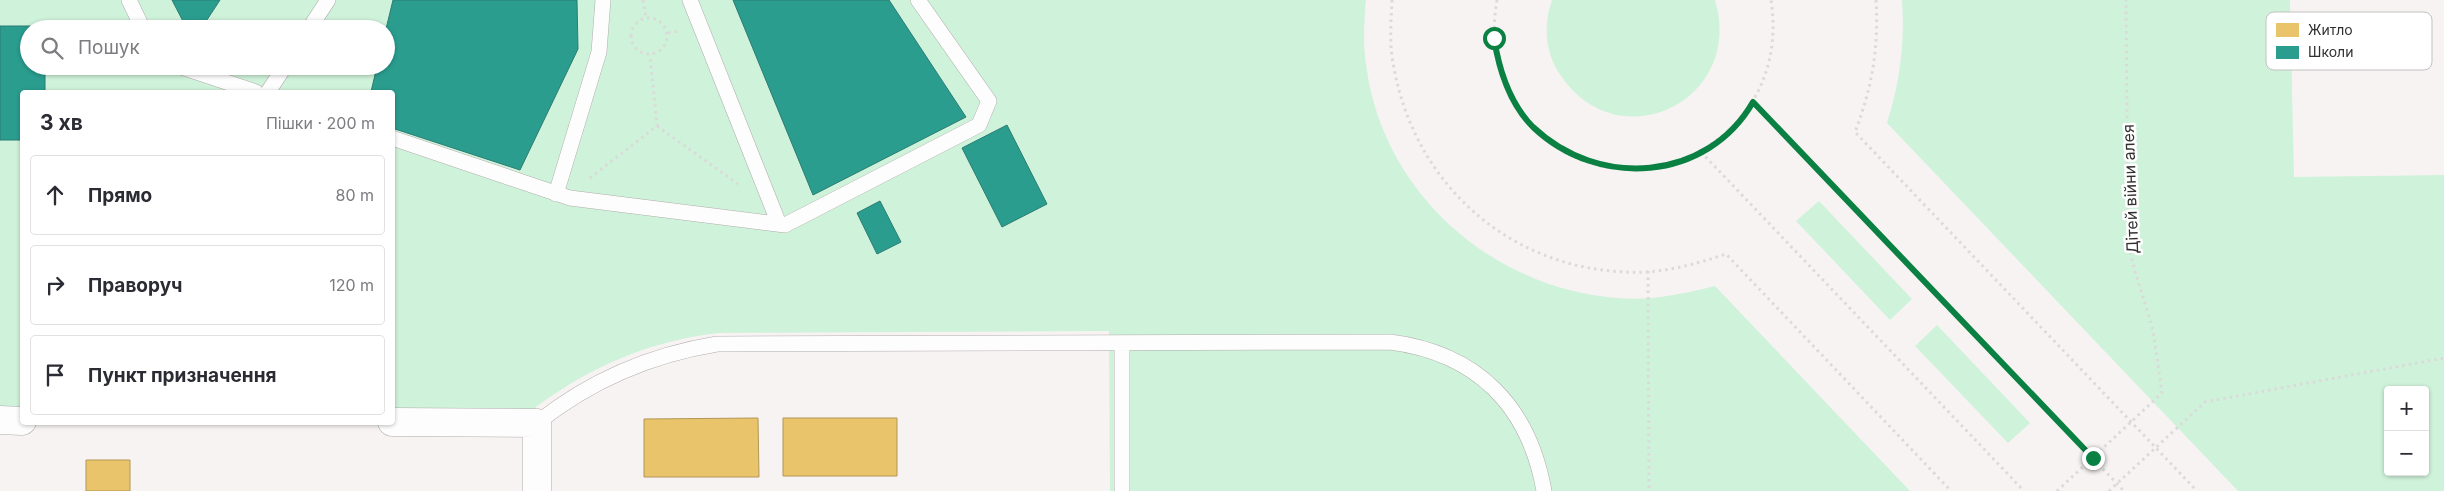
<!DOCTYPE html>
<html lang="uk">
<head>
<meta charset="utf-8">
<style>
  :root { --surface:#fff; --page:#f7f7f7; --text:#2b2b33; --muted:#7c7c81; --line:#e1e1e2 }
  body { margin:0; font-family:Inter,sans-serif; background:var(--page); color:var(--text) }
  .controls { position:absolute; right:15px; bottom:15px; display:grid; overflow:hidden; border-radius:5px; box-shadow:0 1px 4px #0004 }
  .controls button { width:45px; height:45px; display:grid; place-items:center; padding:0; border:0; border-bottom:1px solid var(--line); background:var(--surface); color:var(--text); font:25px sans-serif }
  .stop { position:absolute; width:15px; height:15px; margin:-11px; border:4px solid #0b8043; border-radius:50%; background:#fff }
  .stop.end { background:#0b8043; border-color:#fff; box-shadow:0 1px 5px #0008 }
  .list { margin:0; padding:0; list-style:none }
  h2 { display:flex; justify-content:space-between; align-items:center; height:65px; margin:0; padding:0 20px; font-size:21px }
  h2 small { font-size:16px; font-weight:400; color:var(--muted) }
  .list li { display:grid; grid-template-columns:32px 1fr auto; gap:15px; align-items:center; box-sizing:border-box; height:80px; margin:0 10px 10px; padding:0 10px; border:1px solid var(--line); border-radius:5px }
  .list b { display:block; font-size:19px; white-space:nowrap }
  .list em { font-size:16px; font-style:normal; color:var(--muted) }
  .icon { flex:none; width:28px; height:28px; fill:none; stroke:currentColor; stroke-width:2; stroke-linecap:round; stroke-linejoin:round }
  .map { position:relative; flex:none; width:2444px; height:491px; overflow:hidden }
  .search { position:absolute; background:var(--surface); box-shadow:0 1px 4px #0004; left:20px; top:20px; width:375px; height:55px; display:flex; align-items:center; gap:12px; box-sizing:border-box; padding:0 18px; border-radius:28px; color:var(--muted); font-size:19px }
  .panel { position:absolute; background:var(--surface); box-shadow:0 1px 4px #0004; left:20px; top:90px; width:375px; height:335px; border-radius:5px }
  .map>svg:first-child { display:block }
  .green { fill:#cff2da; fill-rule:evenodd }
  .homes { fill:#e9c46a; stroke:#b29758 }
  .schools { fill:#2a9d8f; stroke:#2c7c72 }
  .lines { fill:none; stroke-linecap:round; stroke-linejoin:round }
  .service-casing { stroke:#b0adac; stroke-width:16 }
  .minor-casing { stroke:#b0adac; stroke-width:29 }
  .path { stroke:#dbdada; stroke-width:3; stroke-dasharray:2.5 4; stroke-linecap:butt }
  .service { stroke:#fefdfd; stroke-width:15 }
  .minor { stroke:#fefdfd; stroke-width:28 }
  .route { stroke:#0b8043; stroke-width:6 }
  .labels { text-anchor:middle; dominant-baseline:central; stroke-width:5; stroke-linejoin:round; paint-order:stroke }
  .street-label { font-size:16px; fill:#322f2f; stroke:#fff }
  .key { fill:#fff; stroke:#c2c1c1; stroke-width:1 }
  .key-label { font-size:14px; fill:#322f2f }
</style>
</head>
<body>
<div class="map">
<svg width="2444" height="491" viewBox="0 0 2444 491">
  <rect width="100%" height="100%" fill="#f7f3f2"/>
  <path class="green" d="M0,0h1366c-2,22 -3,43 0,64 16,128 125,224 251,234 33,3 66,-4 98,-12l195,205h-800l-1,-160 -391,2c-68,8 -127,33 -182,74l1,16 -144,-1 -1,-330h-370v329h-22zM29,29h357v37h-357z
    M1552,0h163c30,101 -96,161 -154,76 -16,-22 -18,-51 -9,-76z
    M1902,0h388l4,177 150,-2v316h-206l-351,-368c13,-41 18,-80 15,-123zM2388,390h37v82h-37z
    M1819,201l93,98 -22,21 -94,-99z
    M1937,325l93,98 -22,20 -93,-97z"/>
  <path class="homes" d="M758,418l1,59h-115v-58z
    M783,418h114v58h-114z
    M86,460h44v31h-44z"/>
  <path class="schools" d="M172,0h48l-19,29h-14z
    M393,0h184l1,49 -58,121 -128,-42v-36h-21l6,-26h9v-37z
    M733,0h156l77,117 -153,78z
    M0,26h45v3h-16v37h16v26h-23v48h-22z
    M1007,125l40,79 -45,23 -40,-79z
    M880,201l21,41 -24,12 -20,-41z"/>
  <g class="lines">
    <g class="service-casing">
      <path id="service" d="M129,0l14,29
        M690,0l89,224
        M309,29l19,-29
        M178,66l78,26
        M268,92l17,-26
        M392,138l178,60 215,27 194,-100 10,-24 -71,-101
        M556,194l43,-142 4,-52
        M1122,343v148
        M537,423c54,-43 112,-68 180,-79l673,-2c87,11 139,64 154,149"/>
    </g>
    <g class="minor-casing">
      <path id="minor" d="M0,420l22,1
        M392,422l145,1v68"/>
    </g>
    <path class="path" d="M643,0l3,18
      M1392,0c-1,23 -3,46 2,68 21,115 113,199 231,204 35,2 68,-7 101,-18l225,237
      M1497,0c-6,33 -2,66 14,96 77,139 285,65 260,-96
      M1876,0c3,47 -4,88 -21,132l342,359
      M631 36a18 18 0 1 1 36 0a18 18 0 1 1-36 0Z
      M668,33l11,-2
      M1753,102l371,389
      M657,126l81,58
      M1701,152l323,339
      M590,178l67,-52 -7,-71
      M1648,271l1,220
      M2057,491l105,-98 -9,-63 -21,-69 -4,-25 -2,-236
      M2109,491l96,-89 239,-44"/>
    <use href="#service" class="service"/>
    <use href="#minor" class="minor"/>
  </g>
  <g class="lines">
    <path class="route" d="M1494,38c5,32 15,65 39,89 65,62 174,55 220,-25l340,356"/>
  </g>
  <g class="labels">
    <g class="street-label">
      <text transform="translate(2130 189) rotate(-92)">Дітей війни алея</text>
    </g>
  </g>
  <rect x="2266" y="12" width="166" height="58" rx="8" class="key"/>
  <rect x="2276" y="23" width="23" height="14" fill="#e9c46a"/>
  <rect x="2276" y="46" width="23" height="13" fill="#2a9d8f"/>
  <g class="key-label">
    <text x="2308" y="35">Житло</text>
    <text x="2308" y="57">Школи</text>
  </g>
</svg>
<div class="controls">
<button>+</button>
<button>−</button>
</div>
<div class="stop" style="left:1494px;top:38px"></div>
<div class="stop end" style="left:2093px;top:458px"></div>
<div class="search"><svg class="icon" aria-label="search" viewBox="0 0 24 24"><circle cx="10" cy="10" r="6"/><path d="M15 15l6 6"/></svg>Пошук</div>
<section class="panel">
<h2>3 хв<small>Пішки · 200 m</small></h2>
<ul class="list">
<li><svg class="icon" aria-label="ahead" viewBox="0 0 24 24"><path d="M12 20V5M6 11l6-6 6 6"/></svg><div><b>Прямо</b></div><em>80 m</em></li>
<li><svg class="icon" aria-label="right" viewBox="0 0 24 24"><path d="M7 20v-9h11M14 6l5 5-5 5"/></svg><div><b>Праворуч</b></div><em>120 m</em></li>
<li><svg class="icon" aria-label="arrive" viewBox="0 0 24 24"><path d="M6 21V4h12l-3 4 3 4H6"/></svg><div><b>Пункт призначення</b></div></li>
</ul>
</section>
</div>
</body>
</html>
